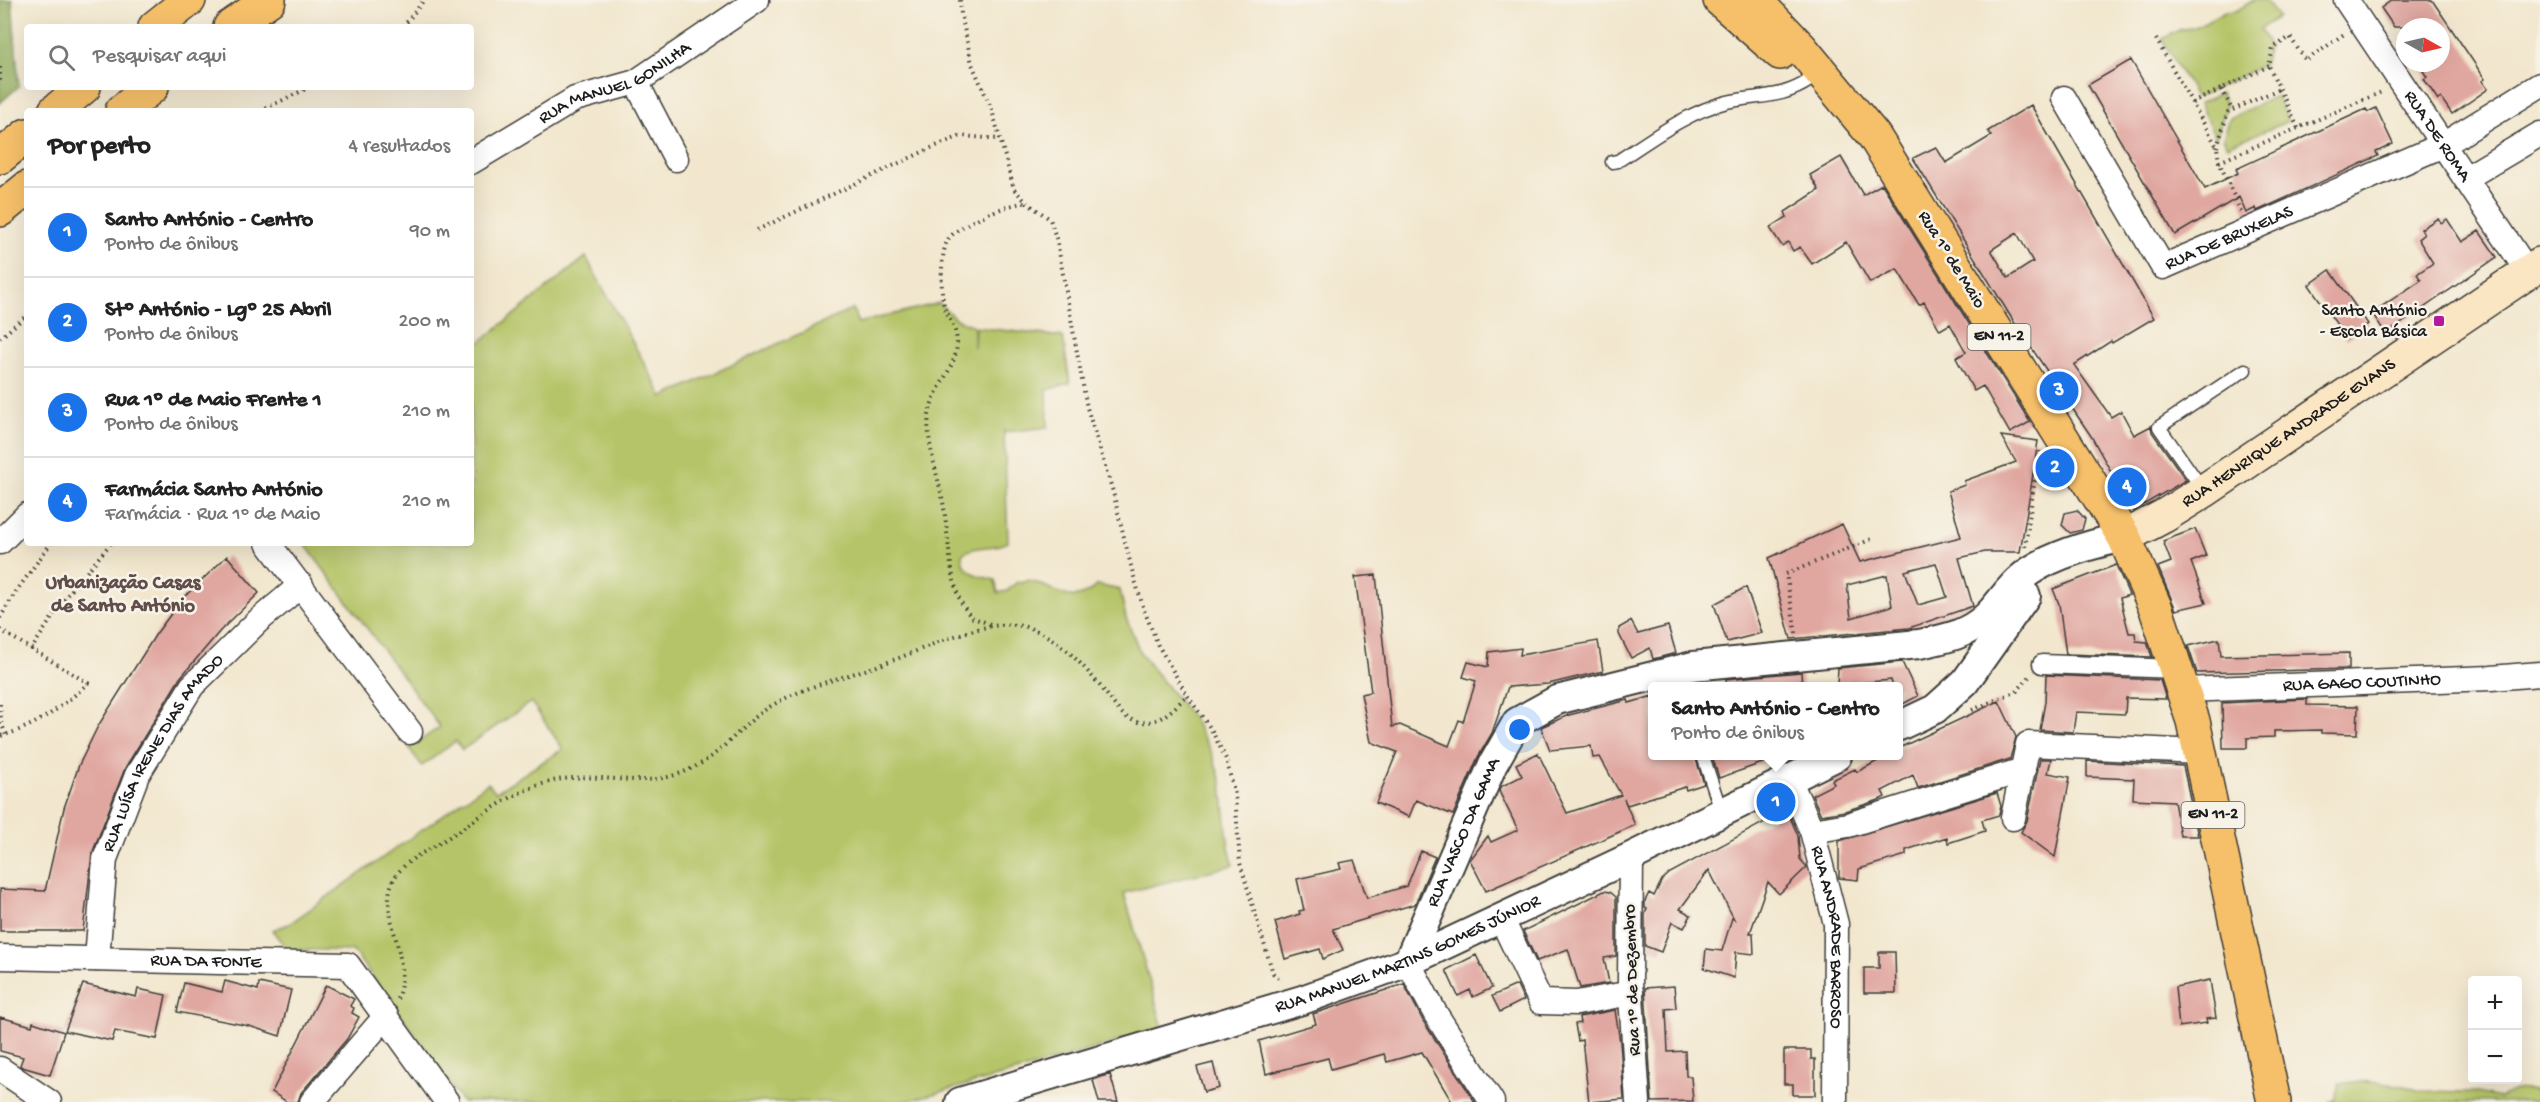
<!DOCTYPE html>
<html lang="pt">
<head>
<meta charset="utf-8">
<style>
  :root { --surface:#fff; --page:#f6f6f6; --text:#222; --muted:#767676; --line:#e0e0e0; --accent:#1a73e8 }
  body { margin:0; font-family:"Gochi Hand",sans-serif; background:var(--page); color:var(--text) }
  .controls { position:absolute; right:18px; bottom:18px; display:grid; overflow:hidden; border-radius:6px; box-shadow:0 6px 24px #0002 }
  .controls button { width:54px; height:54px; display:grid; place-items:center; padding:0; border:0; border-bottom:2px solid var(--line); background:var(--surface); color:var(--text); font:30px sans-serif }
  .compass { position:absolute; left:2396px; top:18px; width:54px; height:54px; border-radius:50%; background:var(--surface); box-shadow:0 6px 24px #0002; rotate:98deg }
  .you { position:absolute; left:1520px; top:730px; width:21px; height:21px; margin:-15px; border:4px solid #fff; border-radius:50%; background:#1a73e8; box-shadow:0 0 0 9px #1a73e833 }
  .badge { display:grid; place-items:center; width:39px; height:39px; border-radius:50%; background:var(--accent); color:#fff; font-size:20px; font-weight:700 }
  .pin { position:absolute; translate:-50% -50%; border:3px solid #fff; box-shadow:0 2px 6px #0006 }
  .popup { position:absolute; left:1648px; top:682px; width:255px; height:78px; box-sizing:border-box; display:grid; place-content:center; border-radius:6px; background:var(--surface); filter:drop-shadow(0 2px 4px #0005); font-size:20px; white-space:nowrap; color:var(--muted) }
  .popup b { font-size:22px; color:var(--text) }
  .popup::after { content:''; position:absolute; left:50%; top:100%; margin-left:-12px; border:12px solid transparent; border-top-color:var(--surface) }
  .list { margin:0; padding:0; list-style:none }
  h2 { display:flex; justify-content:space-between; align-items:center; height:78px; margin:0; padding:0 24px; font-size:26px }
  h2 small { font-size:20px; font-weight:400; color:var(--muted) }
  .list li { display:grid; grid-template-columns:39px 1fr auto; gap:18px; align-items:center; box-sizing:border-box; height:90px; padding:0 24px; border-top:2px solid var(--line) }
  .list b { display:block; font-size:22px; white-space:nowrap }
  .list p { margin:0; font-size:20px; white-space:nowrap; color:var(--muted) }
  .list em { font-size:20px; font-style:normal; color:var(--muted) }
  .icon { flex:none; width:33px; height:33px; fill:none; stroke:currentColor; stroke-width:2; stroke-linecap:round; stroke-linejoin:round }
  .map { position:relative; flex:none; width:2540px; height:1102px; overflow:hidden }
  .search { position:absolute; background:var(--surface); box-shadow:0 6px 24px #0002; left:24px; top:24px; width:450px; height:66px; display:flex; align-items:center; gap:15px; box-sizing:border-box; padding:0 21px; border-radius:6px; color:var(--muted); font-size:22px }
  .panel { position:absolute; background:var(--surface); box-shadow:0 6px 24px #0002; left:24px; top:108px; width:450px; height:438px; border-radius:6px }
  .map>svg:first-child { display:block }
  .green { fill:#b5c467; stroke:#687042; stroke-width:1.5 }
  .forest { fill:#90aa5c; stroke:#56633c; stroke-width:1.5 }
  .building { fill:#e0a7a0; fill-rule:evenodd }
  .lines { fill:none; stroke-linecap:round; stroke-linejoin:round }
  .service-casing { stroke:#3c3a37; stroke-width:15 }
  .pedestrian-casing { stroke:#3c3a37; stroke-width:21 }
  .minor-casing { stroke:#3c3a37; stroke-width:27 }
  .tertiary-casing { stroke:#3c3a37; stroke-width:32 }
  .secondary-casing { stroke:#3c3a37; stroke-width:36 }
  .primary-casing { stroke:#3c3a37; stroke-width:36 }
  .trunk-casing { stroke:#3c3a37; stroke-width:36 }
  .path { stroke:#3c3a37; stroke-width:4; stroke-dasharray:1.5 4.5; stroke-linecap:butt }
  .service { stroke:#fff; stroke-width:12 }
  .pedestrian { stroke:#fff; stroke-width:18 }
  .minor { stroke:#fff; stroke-width:24 }
  .tertiary { stroke:#fff; stroke-width:28 }
  .secondary { stroke:#fbe6c4; stroke-width:33 }
  .primary { stroke:#f6c06b; stroke-width:33 }
  .trunk { stroke:#f6c06b; stroke-width:33 }
  .poi-dot { fill:#b5179e; stroke:#f7f3e8; stroke-width:2 }
  .labels { text-anchor:middle; dominant-baseline:central; stroke-width:5; stroke-linejoin:round; paint-order:stroke }
  .shield { fill:#f7f3e8; stroke:#5e5c59; stroke-width:1.5 }
  .shield-label { font-size:16px; font-weight:bold; fill:#1c1c1c }
  .street-label { font-size:18px; fill:#1c1c1c; stroke:#f7f3e8 }
  .poi-label { font-size:18px; fill:#1c1c1c; stroke:#f7f3e8; text-anchor:end }
  .neighbourhood-label { font-size:20px; font-weight:bold; fill:#614d4a; stroke:#f7f3e8 }
</style>
</head>
<body>
<div class="map">
<svg width="2540" height="1102" viewBox="0 0 2540 1102">
  <rect width="100%" height="100%" fill="#f7f3e8"/>
  <filter id="ink" filterUnits="userSpaceOnUse"><feTurbulence type="fractalNoise" baseFrequency=".0167" numOctaves="2"/><feDisplacementMap in="SourceGraphic" scale="12" xChannelSelector="R" yChannelSelector="G"/><feConvolveMatrix kernelMatrix="1 2 1 2 8 2 1 2 1" color-interpolation-filters="sRGB"/></filter>
  <filter id="wash" filterUnits="userSpaceOnUse"><feTurbulence type="fractalNoise" baseFrequency=".008" numOctaves="4" result="noise"/><feDisplacementMap in="SourceGraphic" scale="24" xChannelSelector="R" yChannelSelector="G"/><feGaussianBlur stdDeviation="1.35" result="paint"/><feColorMatrix in="noise" values="0 0 0 0 0 0 0 0 0 0 0 0 0 0 0 0 0 1.4 0 .05"/><feComposite in="paint" operator="in"/></filter>
  <g filter="url(#wash)">
    <rect width="100%" height="100%" fill="#f2e7ce"/>
    <path class="green" d="M2254,0h12l12,17 -18,12 9,17 -5,19 -68,33 -34,-59 19,-10 12,-1 32,-16 11,-1z
      M2220,93l7,12 -11,33 -17,-34z
      M2276,96l12,25c-20,10 -40,15 -60,25l-5,-8 7,-20z
      M586,257l77,140 190,-88 5,14 81,-20 17,16 18,7v22l1,-21 88,10 7,46 -23,7 1,37 -42,5 -2,-1 4,111c-15,8 -31,2 -46,12 -2,18 19,23 33,26l3,13 9,-2 10,-9 5,1 5,-3c27,5 43,31 70,5l23,5 6,28 15,36 52,65 18,32 11,33 6,58 5,23 -109,28 39,135 -140,42 -120,32h-441l-59,-85 -50,-66 -66,-2 -15,-19 17,-6 199,-141 8,9 67,-43 -32,-47 -69,48 -6,-9 -34,25 -13,-18 31,-21 -136,-184h167v-194z
      M2361,1081l44,5 15,5 53,1 27,6c17,-12 22,-9 40,-6v10h-211l6,-2 4,-16z"/>
    <path class="forest" d="M0,0h12l7,86 -19,17z"/>
    <g id="blocks">
      <path class="building" d="M2392,0h40l53,79 -3,2 6,8 -36,25 -11,-16 -3,2 -14,-21 3,-2 -9,-14h23v-36h-47l-13,-19z
        M2131,60l74,129 33,-16 -2,-4 130,-60 2,3 8,-4 17,36 -17,8 2,4 -121,55 -1,-3 -10,5 -7,-16 -64,38 -87,-150z
        M2031,105l123,213 -42,25 -1,-2 -37,24 37,52 10,-6 13,24 17,-9 1,6 34,48 -53,31 -42,-75 -77,-114 -101,-164 23,-11 10,16 45,-27 -3,-5zM2017,233l16,29 -25,16 -17,-28z
        M1841,157l22,38 19,-11 148,238 -20,11 -27,-47 -9,5 -18,-33 10,-6 -16,-28 -10,6 -16,-28 -5,3 -22,-36 -27,14 -24,-41 -34,22 -12,-17 -7,4 -5,-9 -6,4 -12,-18 17,-11 -2,-5 34,-22 -9,-15z
        M2438,218l3,5 6,-4 15,23 17,-11 18,26 -111,77 -14,-21 49,-33 -4,-6 16,-11 -15,-24 6,-5 -3,-5z
        M2330,270l38,54 -21,15 -38,-54z
        M2001,436l37,5 -7,46 -11,65h-35l-26,6 14,48 -64,22 -118,11 -22,-81 73,-34 18,38 101,-25 -13,-46 17,-6 -1,-4 52,-19zM1936,563l11,34 -29,8 -13,-34zM1887,575l5,31 -41,12 -4,-33z
        M2077,510l8,9 -3,11 -12,3 -8,-8 3,-12z
        M2195,529l11,27 -15,6 15,41 -30,7 -18,-43 13,-5 -8,-21z
        M227,556l32,37 -39,38 -40,47 -55,90 -33,86 -9,77h-83v-42l45,2 19,-83 15,-43 19,-39 58,-92 26,-35z
        M2116,565l13,30 -9,3 9,35h6l1,8 11,1 5,15 -86,-3 -7,-50 -6,-15z
        M1376,575l16,152 8,-2 49,21 10,-26 4,2 13,-41 -13,-4 5,-15 20,5 1,-15 32,-4 -1,7 78,-14 5,30 -55,13 -40,3 -16,46 -14,24 -25,58 -37,-15 -7,17 -33,-14 21,-51 -26,-10 -10,-48 10,-2 -16,-115z
        M1746,587l16,46 -35,9 -13,-38z
        M1631,621l7,13 30,-8 8,27 -23,6 -3,-11 -19,10 -12,-24v-6z
        M2219,639l2,17 128,-3v16l-152,4 -9,-27z
        M1902,662l16,34 -19,10v-19h-6l-2,-7 -54,5 1,-17z
        M1801,672l1,15h-76v-8z
        M2046,675l114,5 6,19 -40,-1 -1,16 -49,-2 -3,20 -33,-2 5,-28z
        M1653,696v60h42l9,28 -18,6 -1,-3 -58,18 -3,-6 11,26 -149,66 -16,-31 18,-24 3,6 27,-12 -19,-39 3,-5 20,-10 -6,-12 22,-11 29,60 54,-18 -21,-38 -7,1 -2,-12 -41,4 -9,-23 28,-12 59,-15 1,3z
        M2307,699v6l51,1 -1,28 -36,-1v-3l-47,1v6l-27,1v10h-24l-1,-45z
        M1999,701l17,36 -6,22 -92,29 -5,-13 -31,16 3,6 -6,3 -34,11 -24,4 -9,-20 22,-11 -2,-4 23,-11 2,3 30,-16h12v-8z
        M1712,756h65v2l-58,20z
        M2040,759h11l-3,14 22,4 -15,80 -34,-25 6,-11z
        M2087,761l96,5 15,70h-18l-6,-35 -41,-2 1,-20 -47,-2z
        M1997,793l4,13 -2,9 -17,5 3,11 -37,12 -1,-6 -41,13v5l-47,14 -1,11 -19,-2v-37z
        M1787,810l11,26 2,23 7,8 -28,27 -11,-12 -18,51h3l1,21 -18,-2 -2,26 -30,-10 2,-19 16,2 10,-33 2,1 -25,-49 -29,39 11,6 -7,13 -12,-6 -11,30 -16,-6v-32l2,-5 -2,-1v-7l4,-8 5,3 8,-16 8,-7z
        M1421,851l14,6 -20,47 -82,25 10,21 -20,9 -3,-10 -35,10 -10,-37 25,-8 -1,-3 5,-1 -7,-31 44,-10 -2,-6 15,-3 13,38 40,-12z
        M1604,891l6,1 6,5v59l-12,2 5,25 -29,5 -12,-39 -31,12 -14,-30z
        M1879,952h16l1,41h-32v-25h15z
        M1476,955l16,33 -19,9 -3,-7 -12,6 -12,-26z
        M2210,980l6,38 -10,1 1,4 -28,4 -4,-40z
        M225,981l33,9 1,-7 32,7 -11,46 -31,-10 -72,-14 7,-29 38,9z
        M83,984l53,13 2,-8 28,6 -9,44 -42,-8 -3,10 -47,-10z
        M1404,984l19,37 52,81h-23l-30,-50 -35,10 -3,-8 -53,15 -3,-11 -62,16 -7,-33 57,-17 -3,-10z
        M326,985l28,14 -4,7 4,2 -2,5 7,4 -12,22 -46,54 -3,9h-11l-15,-10z
        M1517,985l7,15 -24,12 -8,-16z
        M1674,986l2,22 -10,1 2,43 17,-1 1,25 5,1 2,24 -41,1 -7,-114z
        M1615,1010l5,32 4,57 -35,3 -7,-62 -4,1 -3,-17 5,-1 -1,-6z
        M0,1017l32,9 1,-4 31,10 -14,43 -28,-8 -2,-2 3,-8 -23,-6z
        M1784,1050h27v9h4v36h-22v-11h-9z
        M1213,1063l6,25 -15,4 -7,-25z
        M1110,1074l8,28h-19l-6,-22z"/>
    </g>
  </g>
  <g filter="url(#ink)">
    <use href="#blocks" fill-opacity="0" stroke="#3c3a37" stroke-width="1.5"/>
    <g class="lines">
      <g class="service-casing">
        <path id="service" d="M1612,162l6,-1c34,-22 69,-49 109,-59 31,-7 55,-3 83,-22
          M2204,491l-45,-64 86,-57
          M1703,756l18,55"/>
      </g>
      <g class="pedestrian-casing">
        <path id="pedestrian" d="M2042,664l135,5"/>
      </g>
      <g class="minor-casing">
        <g id="minor">
          <path id="s1" d="M2346,0l182,272"/>
          <path d="M636,82l40,77"/>
          <path id="s2" d="M2064,98l99,169 280,-122 97,-60"/>
          <path id="s3" d="M471,162l104,-63 61,-17 121,-82"/>
          <path d="M2466,178l74,-44"/>
          <path d="M0,542l27,-27"/>
          <path d="M268,543l142,189"/>
          <path id="s4" d="M2184,690l307,-12 49,-4"/>
          <path id="s5" d="M1789,779l23,52 24,93 -1,178"/>
          <path d="M2013,818l15,-74 171,8"/>
          <path d="M1812,831l36,-6 175,-55"/>
          <path d="M1631,857l-1,124 8,121"/>
          <path d="M1501,918l40,84 36,1 54,-10"/>
          <path id="s6" d="M0,957l348,8 99,137"/>
          <path id="s7" d="M97,959l8,-100 32,-84 55,-89 66,-65 43,-36"/>
          <path d="M1408,962l27,51 57,89"/>
          <path d="M0,1069l49,33"/>
          <path d="M312,1102l74,-86"/>
        </g>
      </g>
      <g class="tertiary-casing">
        <g id="tertiary">
          <path d="M1899,726l36,-17 30,-27 61,-86"/>
          <path id="s8" d="M1408,962l85,-198 24,-42 40,-22 136,-34 226,-22c25,-5 48,-9 68,-28 12,-12 21,-27 34,-38 25,-22 71,-34 103,-41"/>
          <path id="s9" d="M960,1102l342,-102 106,-38 223,-105 206,-101"/>
        </g>
      </g>
      <g class="secondary-casing">
        <g id="secondary">
          <path id="s10" d="M2124,537l40,-21 40,-25 336,-227"/>
        </g>
      </g>
      <g class="primary-casing">
        <path id="primary" d="M1720,0l60,53
          M1755,0l46,48 73,88 250,401 32,72 37,112 81,381"/>
      </g>
      <g class="trunk-casing">
        <path id="trunk" d="M155,27l34,-27
          M230,27l39,-27
          M55,111l29,-24
          M122,111l30,-24
          M0,157l27,-22
          M0,210l27,-22"/>
      </g>
      <path class="path" d="M960,0l1,14 11,50 20,46 22,79 13,14 23,16 7,22 30,167 26,84 19,78 12,40 14,35 29,50 24,34 15,30 9,36 5,68 33,110 9,8
        M403,27l21,-27
        M2156,39l61,108 2,15 22,50
        M0,67v15
        M2222,89l10,21
        M2192,103l77,-37
        M260,111l50,-24
        M2298,128l-29,-62 4,-18 17,-11 16,24 38,-27
        M2217,147l11,-35 51,-23
        M2219,162l165,-71
        M757,230l174,-82 30,-12 39,3
        M0,338l27,-23
        M2025,547l14,-96
        M0,618l15,-25 36,-50
        M990,624l-19,-7c-6,-8 -12,-17 -15,-28 -7,-26 -8,-54 -12,-81 -4,-28 -21,-71 -14,-98 5,-24 26,-41 27,-67 0,-13 -7,-23 -12,-34 -5,-13 -5,-60 4,-71 11,-14 61,-36 78,-35
        M0,630l88,53c-25,24 -54,45 -88,53
        M1796,633l-10,-59 86,-35
        M31,650l34,-52 46,-55
        M0,704l1,18 5,13
        M1972,710l45,-19 12,-14
        M397,999c18,-44 -25,-90 0,-125 12,-16 30,-23 46,-33 41,-26 79,-59 129,-63 34,-3 70,8 103,-3 47,-15 59,-46 96,-69 37,-22 77,-29 117,-44 37,-13 73,-33 113,-37 44,-5 79,36 104,67 9,12 18,28 34,30 20,3 36,-14 48,-27"/>
      <use href="#service" class="service"/>
      <use href="#pedestrian" class="pedestrian"/>
      <use href="#minor" class="minor"/>
      <use href="#tertiary" class="tertiary"/>
      <use href="#secondary" class="secondary"/>
      <use href="#primary" class="primary"/>
      <use href="#trunk" class="trunk"/>
    </g>
  </g>
  <rect class="poi-dot" x="2433" y="315" width="12" height="12" rx="3"/>
  <g class="labels">
    <g class="shield">
      <rect x="1967.5" y="324" width="63" height="26" rx="4.5"/>
      <rect x="2181.5" y="802" width="63" height="26" rx="4.5"/>
    </g>
    <g class="shield-label">
      <text x="1999" y="337">EN 11-2</text>
      <text x="2213" y="815">EN 11-2</text>
    </g>
    <g class="street-label">
      <text stroke="none"><textPath href="#s3" startOffset="165">RUA MANUEL GONILHA</textPath></text>
      <text stroke="none"><textPath href="#s1" startOffset="164">RUA DE ROMA</textPath></text>
      <text stroke="none"><textPath href="#s2" startOffset="268">RUA DE BRUXELAS</textPath></text>
      <text transform="translate(1951 260) rotate(58)">Rua 1º de Maio</text>
      <text stroke="none"><textPath href="#s10" startOffset="195">RUA HENRIQUE ANDRADE EVANS</textPath></text>
      <text stroke="none"><textPath href="#s4" startOffset="178">RUA GAGO COUTINHO</textPath></text>
      <text stroke="none"><textPath href="#s7" startOffset="222">RUA LUÍSA IRENE DIAS AMADO</textPath></text>
      <text stroke="none"><textPath href="#s8" startOffset="141">RUA VASCO DA GAMA</textPath></text>
      <text stroke="none"><textPath href="#s5" startOffset="165">RUA ANDRADE BARROSO</textPath></text>
      <text stroke="none"><textPath href="#s9" startOffset="472">RUA MANUEL MARTINS GOMES JÚNIOR</textPath></text>
      <text stroke="none"><textPath href="#s6" startOffset="206">RUA DA FONTE</textPath></text>
      <text transform="translate(1633 980) rotate(-92)">Rua 1º de Dezembro</text>
    </g>
    <g class="poi-label">
      <text x="2427" y="311">Santo António<tspan x="2427" dy="21">- Escola Básica</tspan></text>
    </g>
    <g class="neighbourhood-label">
      <text x="123" y="584">Urbanização Casas<tspan x="123" dy="23">de Santo António</tspan></text>
    </g>
  </g>
</svg>
<div class="controls">
<button>+</button>
<button>−</button>
</div>
<svg class="compass" viewBox="-18 -18 36 36"><path d="M0-13l5 13h-10z" fill="#e53935"/><path d="M0 13l5-13h-10z" fill="#767676"/></svg>
<div class="you"></div>
<div class="pin badge" style="left:1776px;top:802px">1</div>
<div class="popup"><b>Santo António - Centro</b>Ponto de ônibus</div>
<div class="pin badge" style="left:2055px;top:468px">2</div>
<div class="pin badge" style="left:2059px;top:391px">3</div>
<div class="pin badge" style="left:2127px;top:487px">4</div>
<div class="search"><svg class="icon" aria-label="search" viewBox="0 0 24 24"><circle cx="10" cy="10" r="6"/><path d="M15 15l6 6"/></svg>Pesquisar aqui</div>
<section class="panel">
<h2>Por perto<small>4 resultados</small></h2>
<ul class="list">
<li><span class="badge">1</span><div><b>Santo António - Centro</b><p>Ponto de ônibus</p></div><em>90 m</em></li>
<li><span class="badge">2</span><div><b>Stº António - Lgº 25 Abril</b><p>Ponto de ônibus</p></div><em>200 m</em></li>
<li><span class="badge">3</span><div><b>Rua 1º de Maio Frente 1</b><p>Ponto de ônibus</p></div><em>210 m</em></li>
<li><span class="badge">4</span><div><b>Farmácia Santo António</b><p>Farmácia · Rua 1º de Maio</p></div><em>210 m</em></li>
</ul>
</section>
</div>
</body>
</html>
